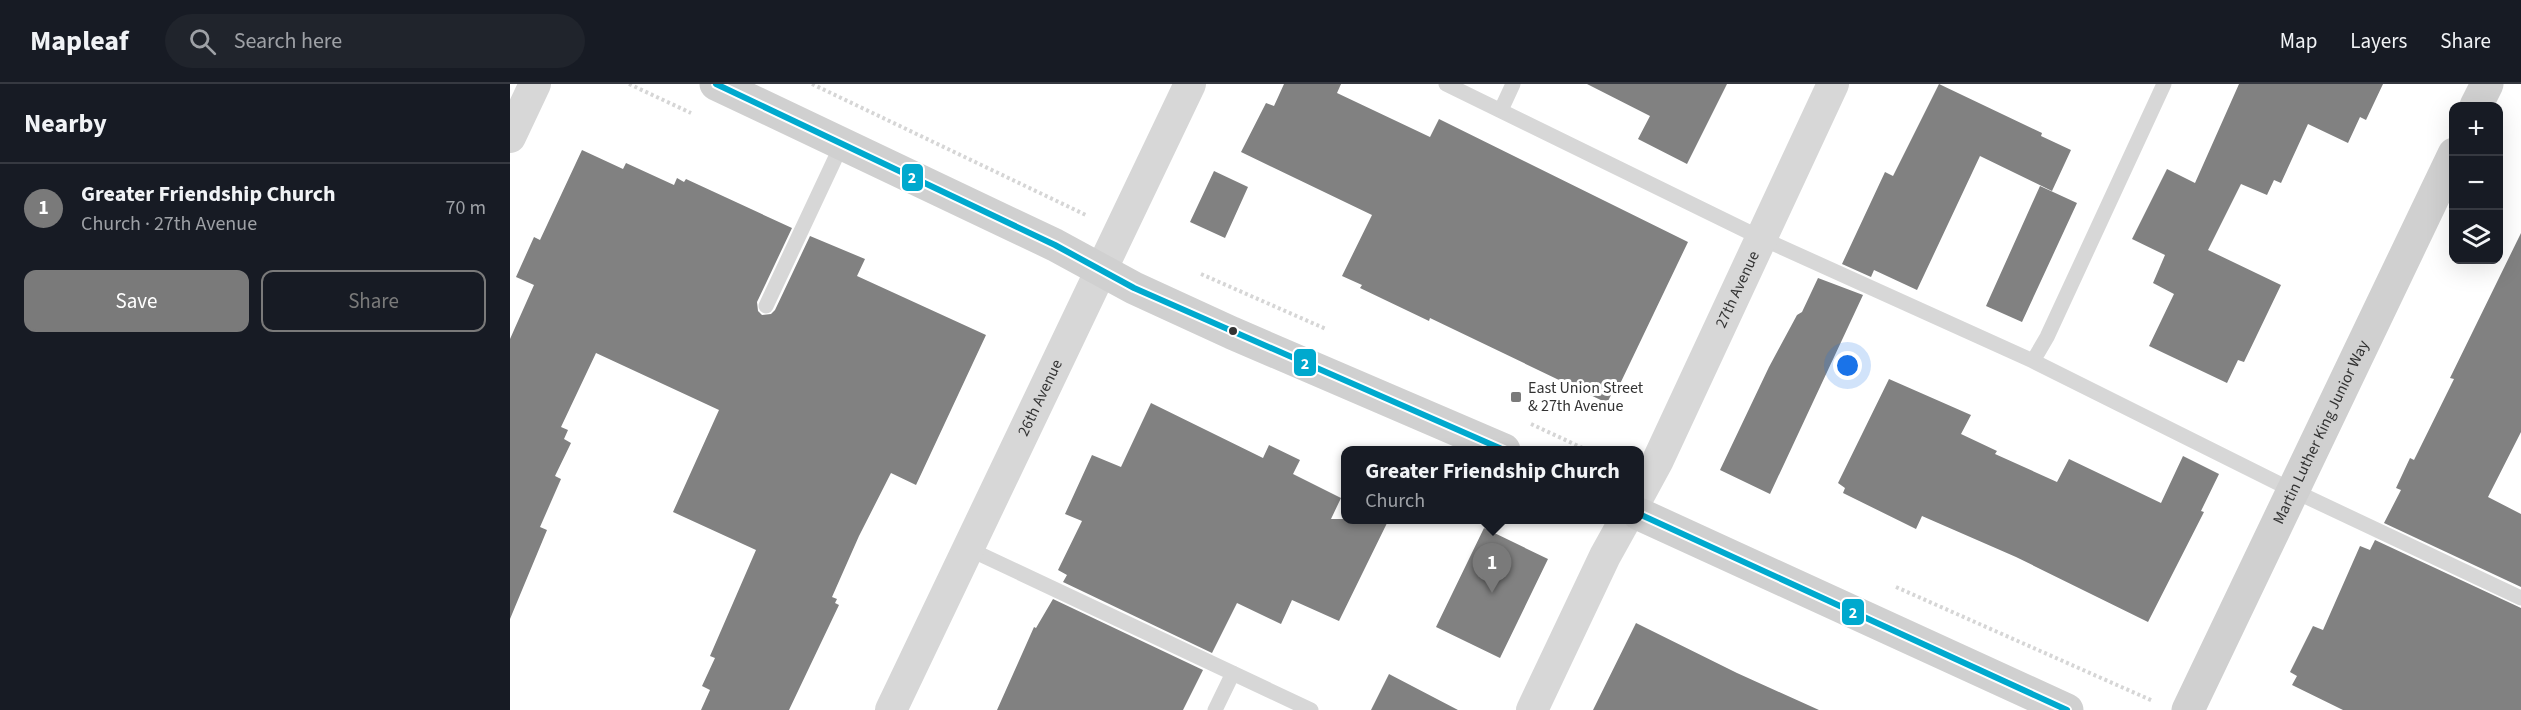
<!DOCTYPE html>
<html lang="en">
<head>
<meta charset="utf-8">
<style>
  :root { --surface:#171b24; --page:#20242c; --text:#f1f3f6; --muted:#9ea1a6; --line:#363941; --accent:#7a7a7a }
  body { margin:0; font-family:"Source Sans 3",sans-serif; background:var(--page); color:var(--text) }
  .controls { position:absolute; right:18px; top:18px; display:grid; overflow:hidden; border-radius:12px; box-shadow:0 6px 24px #0002 }
  .controls button { width:54px; height:54px; display:grid; place-items:center; padding:0; border:0; border-bottom:2px solid var(--line); background:var(--surface); color:var(--text); font:30px sans-serif }
  .you { position:absolute; left:1338px; top:282px; width:21px; height:21px; margin:-15px; border:4px solid #fff; border-radius:50%; background:#1a73e8; box-shadow:0 0 0 9px #1a73e833 }
  .badge { display:grid; place-items:center; width:39px; height:39px; border-radius:50%; background:var(--accent); color:#fff; font-size:20px; font-weight:700 }
  .pin { position:absolute; translate:-50% -50px; filter:drop-shadow(0 2px 3px #0008) }
  .pin::after { content:''; position:absolute; top:32px; width:21px; height:18px; background:inherit; clip-path:polygon(0 0,100% 0,50% 100%) }
  .popup { position:absolute; left:831px; top:362px; width:303px; height:78px; box-sizing:border-box; display:grid; place-content:center; border-radius:12px; background:var(--surface); filter:drop-shadow(0 2px 4px #0005); font-size:20px; white-space:nowrap; color:var(--muted) }
  .popup b { font-size:22px; color:var(--text) }
  .popup::after { content:''; position:absolute; left:50%; top:100%; margin-left:-12px; border:12px solid transparent; border-top-color:var(--surface) }
  .list { margin:0; padding:0; list-style:none }
  h2 { display:flex; justify-content:space-between; align-items:center; height:78px; margin:0; padding:0 24px; font-size:26px }
  h2 small { font-size:20px; font-weight:400; color:var(--muted) }
  .list li { display:grid; grid-template-columns:39px 1fr auto; gap:18px; align-items:center; box-sizing:border-box; height:90px; padding:0 24px; border-top:2px solid var(--line) }
  .list b { display:block; font-size:22px; white-space:nowrap }
  .list p { margin:0; font-size:20px; white-space:nowrap; color:var(--muted) }
  .list em { font-size:20px; font-style:normal; color:var(--muted) }
  .actions { display:flex; gap:12px; padding:18px 24px }
  .actions a { flex:1; padding:14px 0; border:2px solid var(--accent); border-radius:12px; text-align:center; font-size:21px; color:var(--accent) }
  .actions .main { background:var(--accent); color:#fff }
  .icon { flex:none; width:33px; height:33px; fill:none; stroke:currentColor; stroke-width:2; stroke-linecap:round; stroke-linejoin:round }
  .map { position:relative; flex:none; width:2011px; height:626px; overflow:hidden }
  header { display:flex; align-items:center; gap:36px; box-sizing:border-box; height:84px; padding:0 30px; background:var(--surface); border-bottom:2px solid var(--line) }
  header strong { font-size:28px }
  nav { display:flex; gap:33px; margin-inline-start:auto; font-size:21px }
  .search { width:420px; height:54px; background:var(--page); display:flex; align-items:center; gap:15px; box-sizing:border-box; padding:0 21px; border-radius:33px; color:var(--muted); font-size:22px }
  main { display:flex }
  aside { flex:1; background:var(--surface) }
  .map>svg:first-child { display:block }
  .building { fill:#818181 }
  .lines { fill:none; stroke-linecap:round; stroke-linejoin:round }
  .path { stroke:#d6d6d6; stroke-width:4; stroke-dasharray:3 3; stroke-linecap:butt }
  .lane { stroke:#d7d7d7; stroke-width:15 }
  .street { stroke:#d7d7d7; stroke-width:32 }
  .secondary { stroke:#d0d0d0; stroke-width:33 }
  .bus-1-casing { stroke:#fff; stroke-width:10 }
  .bus-1 { stroke:#00a9ce; stroke-width:6 }
  .bus-dot { fill:#333; stroke:#fff; stroke-width:2 }
  .poi-dot { fill:#7a7a7a; stroke:#fff; stroke-width:2 }
  .labels { text-anchor:middle; dominant-baseline:central; stroke-width:6; stroke-linejoin:round; paint-order:stroke }
  .street-label { font-size:16px; fill:#333; stroke:#fff }
  .poi-label { font-size:16px; fill:#333; stroke:#fff; text-anchor:start }
  .line-badge { stroke:#fff; stroke-width:2 }
  .badge-label { font-size:16px; text-anchor:middle; font-weight:bold; fill:#fff }
</style>
</head>
<body>
<header>
<strong>Mapleaf</strong>
<div class="search"><svg class="icon" aria-label="search" viewBox="0 0 24 24"><circle cx="10" cy="10" r="6"/><path d="M15 15l6 6"/></svg>Search here</div>
<nav><a>Map</a><a>Layers</a><a>Share</a></nav>
</header>
<main>
<aside>
<h2>Nearby<small></small></h2>
<ul class="list">
<li><span class="badge">1</span><div><b>Greater Friendship Church</b><p>Church · 27th Avenue</p></div><em>70 m</em></li>
</ul>
<div class="actions"><a class="main">Save</a><a>Share</a></div>
</aside>
<div class="map">
<svg width="2011" height="626" viewBox="0 0 2011 626">
  <rect width="100%" height="100%" fill="#fff"/>
  <path class="building" d="M774,0h57l-4,9 93,44 9,-18 249,123 -69,144 -3,-1 -9,18 -177,-85 -1,3 -69,-33 2,-3 -20,-9 30,-61 -131,-63 25,-49 8,3z
    M1077,0h140l-40,80 -49,-25 12,-23z
    M1429,0l103,49 -1,3 30,14 -19,41 -72,-35 -63,134 -43,-20 -3,7 -29,-13 43,-92 8,4z
    M1729,0h144l-17,36 -6,-3 -12,26 -40,-19 -27,59 -7,-3 -7,15 -26,-11 -33,66 73,35 -37,77 -6,-2 -11,23 -78,-37 25,-52 -21,-11 12,-28 -33,-16 35,-70 28,14z
    M72,66l41,19 3,-6 48,22 3,-7 7,4 2,-3 106,49 -35,74 1,9 4,4 9,-1 4,-4 35,-74 55,23 -8,17 129,59 -70,150 -25,-12 -32,63 -27,61 5,2 -2,4 4,2 -50,105h-88l9,-20 -8,-4 13,-28 -5,-2 46,-106 -83,-38 46,-102 -123,-57 -35,74 7,3 -4,9 7,4 -16,33 6,3 -21,48 7,3 -37,89v-280l24,-54 -18,-8 18,-40 6,3z
    M704,87l34,16 -23,51 -35,-16z
    M1530,102l37,17 -55,119 -36,-16z
    M2011,149v199l-33,65 33,17v73l-137,-64 17,-33 -5,-2 14,-30 4,2 40,-81 -4,-1z
    M1308,194l45,17 -93,199 -50,-24 49,-103 28,-52 5,-3z
    M1379,295l82,36 -10,19 36,17 -2,3 62,28 12,-23 92,44 22,-47 36,18 -18,37 3,1 -56,110 -132,-65 -94,-41 -6,13 -73,-36 2,-5 -7,-5z
    M641,319l112,55 6,-13 31,15 -7,14 48,24 -10,21h58l-50,102 -47,-21 -11,24 -44,-21 -25,50 -149,-71 4,-7 -9,-5 24,-49 -17,-7 27,-59 29,12z
    M974,444l64,31 -48,99 -64,-31z
    M1865,456l146,68v102h-178l-51,-25 5,-9 -7,-4 23,-46 10,4 37,-84 10,4z
    M543,515l150,71 -20,40h-186l37,-83 2,1z
    M1126,539l101,50 82,37h-226z
    M879,590l69,36h-87z"/>
  <g class="lines">
    <path class="path" d="M119,0l62,29
      M302,0l276,132
      M691,190l125,55
      M1021,340l56,26
      M1386,503l257,114"/>
    <path class="lane" d="M936,0l315,154 272,123 14,-24 117,-253
      M991,26l12,-26
      M256,222l76,-162
      M1523,277l259,129 229,108
      M459,465l342,161
      M705,626l18,-37"/>
    <g class="street">
      <path d="M0,53l25,-53"/>
      <path id="s1" d="M1129,411l19,-35 175,-376"/>
      <path id="s2" d="M381,626l299,-626"/>
      <path d="M1022,626l73,-154 20,-36"/>
    </g>
    <g class="secondary">
      <path d="M206,0l339,161 79,43 98,45 272,117"/>
      <path d="M1966,22l11,-22"/>
      <path d="M1129,430l428,196"/>
      <path id="s3" d="M1678,626l266,-556"/>
    </g>
    <g class="bus-1-casing">
      <path id="bus-1" d="M206,0l339,161 79,43 370,162
        M1129,430l428,196"/>
    </g>
    <use href="#bus-1" class="bus-1"/>
  </g>
  <circle class="bus-dot" cx="723" cy="247" r="5"/>
  <rect class="poi-dot" x="1000" y="307" width="12" height="12" rx="3"/>
  <g class="labels">
    <g class="street-label">
      <text stroke="none"><textPath href="#s1" startOffset="228">27th Avenue</textPath></text>
      <text stroke="none"><textPath href="#s2" startOffset="346">26th Avenue</textPath></text>
      <text stroke="none"><textPath href="#s3" startOffset="308">Martin Luther King Junior Way</textPath></text>
    </g>
    <g class="poi-label">
      <text x="1018" y="304">East Union Street<tspan x="1018" dy="18">&amp; 27th Avenue</tspan></text>
    </g>
  </g>
  <g class="line-badge">
    <rect x="391" y="79" width="23" height="29" rx="6" fill="#00a9ce"/>
    <rect x="783" y="264" width="24" height="29" rx="6" fill="#00a9ce"/>
    <rect x="1331" y="514" width="24" height="28" rx="6" fill="#00a9ce"/>
  </g>
  <g class="badge-label">
    <text x="402" y="99">2</text>
    <text x="795" y="285">2</text>
    <text x="1343" y="534">2</text>
  </g>
</svg>
<div class="controls">
<button>+</button>
<button>−</button>
<button><svg class="icon" aria-label="layers" viewBox="0 0 24 24"><path d="M12 4l9 5-9 5-9-5zM3 14l9 5 9-5"/></svg></button>
</div>
<div class="you"></div>
<div class="pin badge" style="left:982px;top:509px">1</div>
<div class="popup"><b>Greater Friendship Church</b>Church</div>
</div>
</main>
</body>
</html>
